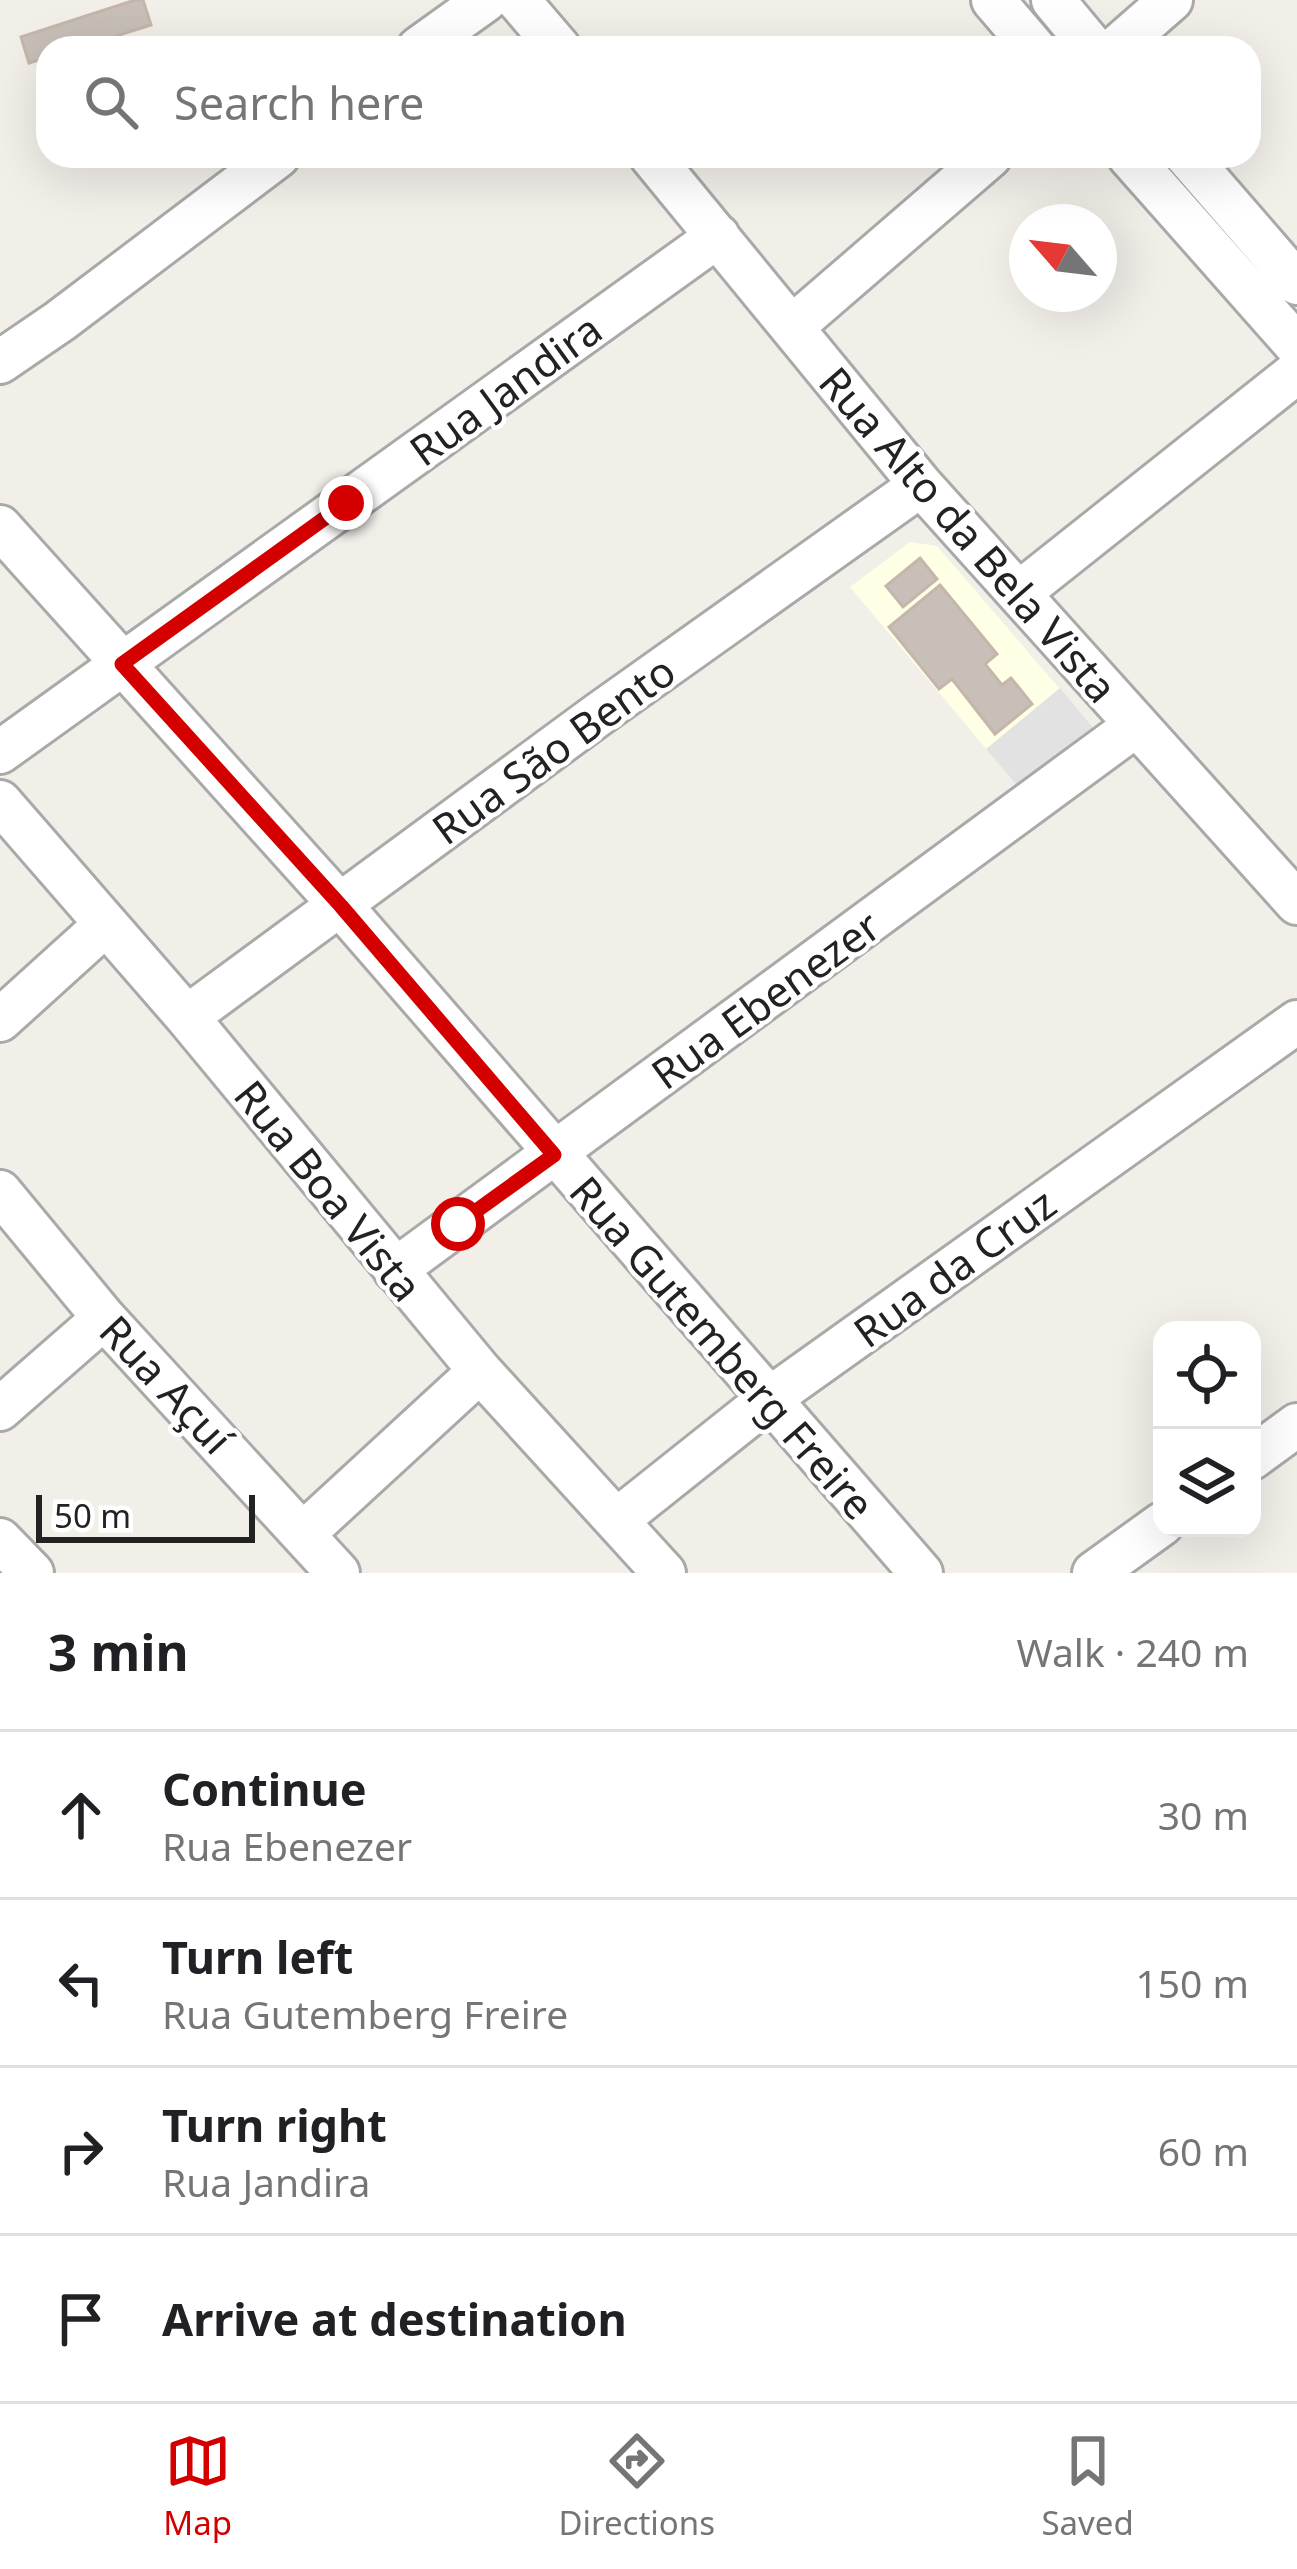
<!DOCTYPE html>
<html lang="en">
<head>
<meta charset="utf-8">
<style>
  :root { --surface:#fff; --page:#f6f6f6; --text:#202124; --muted:#757577; --line:#e0e0e0; --accent:#d40000 }
  body { margin:0; font-family:"Noto Sans",sans-serif; background:var(--page); color:var(--text) }
  .controls { position:absolute; right:36px; bottom:36px; display:grid; overflow:hidden; border-radius:24px; box-shadow:0 12px 48px #0002 }
  .controls button { width:108px; height:108px; display:grid; place-items:center; padding:0; border:0; border-bottom:3px solid var(--line); background:var(--surface); color:var(--text); font:60px sans-serif }
  .compass { position:absolute; left:1009px; top:204px; width:108px; height:108px; border-radius:50%; background:var(--surface); box-shadow:0 12px 48px #0002; rotate:298deg }
  .scale { position:absolute; left:36px; bottom:30px; width:219px; box-sizing:border-box; padding-left:12px; border:6px solid #222; border-top:0; font-size:33px; line-height:42px; white-space:nowrap; color:#222; -webkit-text-stroke:9px #fff; paint-order:stroke }
  .stop { position:absolute; width:36px; height:36px; margin:-27px; border:9px solid #d40000; border-radius:50%; background:#fff }
  .stop.end { background:#d40000; border-color:#fff; box-shadow:0 3px 12px #0008 }
  .list { margin:0; padding:0; list-style:none }
  h2 { display:flex; justify-content:space-between; align-items:center; height:156px; margin:0; padding:0 48px; font-size:51px }
  h2 small { font-size:39px; font-weight:400; color:var(--muted) }
  .list li { display:grid; grid-template-columns:78px 1fr auto; gap:36px; align-items:center; box-sizing:border-box; height:168px; padding:0 48px; border-top:3px solid var(--line) }
  .list b { display:block; font-size:45px; white-space:nowrap }
  .list p { margin:0; font-size:39px; white-space:nowrap; color:var(--muted) }
  .list em { font-size:39px; font-style:normal; color:var(--muted) }
  .icon { flex:none; width:66px; height:66px; fill:none; stroke:currentColor; stroke-width:2; stroke-linecap:round; stroke-linejoin:round }
  .map { position:relative; flex:none; width:1297px; height:1573px; overflow:hidden }
  .search { position:absolute; background:var(--surface); box-shadow:0 12px 48px #0002; left:36px; right:36px; top:36px; height:132px; display:flex; align-items:center; gap:30px; box-sizing:border-box; padding:0 42px; border-radius:36px; color:var(--muted); font-size:45px }
  .sheet { height:828px; background:var(--surface) }
  nav { display:flex; justify-content:space-around; align-items:center; box-sizing:border-box; height:168px; border-top:3px solid var(--line); background:var(--surface); font-size:33px; color:var(--muted) }
  nav a { display:grid; justify-items:center; gap:6px }
  nav .on { color:var(--accent) }
  .map>svg:first-child { display:block }
  .education { fill:#ffffe5 }
  .parking { fill:#e2e2e2 }
  .building { fill:#c7bfb8; stroke:#c4b6ab; stroke-width:3 }
  .lines { fill:none; stroke-linecap:round; stroke-linejoin:round }
  .minor-casing { stroke:#a9a9a9; stroke-width:48 }
  .minor { stroke:#fff; stroke-width:42 }
  .route { stroke:#d40000; stroke-width:15 }
  .labels { text-anchor:middle; dominant-baseline:central; stroke-width:9; stroke-linejoin:round; paint-order:stroke }
  .street-label { font-size:42px; fill:#222; stroke:#fff }
</style>
</head>
<body>
<div class="map">
<svg width="1297" height="1573" viewBox="0 0 1297 1573">
  <rect width="100%" height="100%" fill="#f2efe9"/>
  <path class="education" d="M910,542l27,4 158,184 -74,60 -171,-203z"/>
  <path class="parking" d="M1060,688l35,42 -74,60 -35,-41z"/>
  <path class="building" d="M135,0h8l8,25 -73,23h-30v9l-19,6 -8,-26z
    M920,558l17,21 -34,28 -17,-21z
    M940,585l57,69 -12,10 17,21 9,-7 21,26 -37,30 -43,-55 -13,10 -50,-62z"/>
  <g class="lines">
    <g class="minor-casing">
      <path id="minor" d="M518,0l41,48
        M993,0l41,48
        M1053,0l40,48
        M419,48l67,-48
        M1116,48l55,-48
        M651,156l270,329 376,418
        M1129,156l168,190
        M1187,156l110,127
        M792,327l198,-171
        M0,362l60,-41 218,-165
        M0,527l341,379 580,667
        M1019,593l278,-221
        M0,752l718,-516
        M0,802l187,215 293,354 184,202
        M187,1017l412,-303 322,-229
        M0,1020l105,-95
        M0,1192l104,126 234,255
        M395,1270l740,-544
        M0,1409l104,-91
        M1252,1458l45,-33
        M617,1520l152,-121 528,-377
        M304,1533l176,-162
        M0,1540l32,33
        M1094,1573l68,-49"/>
    </g>
    <use href="#minor" class="minor"/>
  </g>
  <g class="lines">
    <path class="route" d="M346,503l-224,161 219,242 213,249 -96,69"/>
  </g>
  <g class="labels">
    <g class="street-label">
      <text transform="translate(505 389) rotate(-36)">Rua Jandira</text>
      <text transform="translate(969 534) rotate(49)">Rua Alto da Bela Vista</text>
      <text transform="translate(553 749) rotate(-36)">Rua São Bento</text>
      <text transform="translate(765 999) rotate(-36)">Rua Ebenezer</text>
      <text transform="translate(329 1190) rotate(51)">Rua Boa Vista</text>
      <text transform="translate(954 1267) rotate(-36)">Rua da Cruz</text>
      <text transform="translate(723 1347) rotate(49)">Rua Gutemberg Freire</text>
      <text transform="translate(167 1384) rotate(47)">Rua Açuí</text>
    </g>
  </g>
</svg>
<div class="controls">
<button><svg class="icon" aria-label="locate" viewBox="0 0 24 24"><circle cx="12" cy="12" r="6"/><path d="M12 2v4M12 18v4M2 12h4M18 12h4"/></svg></button>
<button><svg class="icon" aria-label="layers" viewBox="0 0 24 24"><path d="M12 4l9 5-9 5-9-5zM3 14l9 5 9-5"/></svg></button>
</div>
<svg class="compass" viewBox="-18 -18 36 36"><path d="M0-13l5 13h-10z" fill="#e53935"/><path d="M0 13l5-13h-10z" fill="#757577"/></svg>
<div class="scale">50 m</div>
<div class="stop" style="left:458px;top:1224px"></div>
<div class="stop end" style="left:346px;top:503px"></div>
<div class="search"><svg class="icon" aria-label="search" viewBox="0 0 24 24"><circle cx="10" cy="10" r="6"/><path d="M15 15l6 6"/></svg>Search here</div>
</div>
<section class="sheet">
<h2>3 min<small>Walk · 240 m</small></h2>
<ul class="list">
<li><svg class="icon" aria-label="ahead" viewBox="0 0 24 24"><path d="M12 20V5M6 11l6-6 6 6"/></svg><div><b>Continue</b><p>Rua Ebenezer</p></div><em>30 m</em></li>
<li><svg class="icon" aria-label="left" viewBox="0 0 24 24"><path d="M17 20v-9H6M10 6l-5 5 5 5"/></svg><div><b>Turn left</b><p>Rua Gutemberg Freire</p></div><em>150 m</em></li>
<li><svg class="icon" aria-label="right" viewBox="0 0 24 24"><path d="M7 20v-9h11M14 6l5 5-5 5"/></svg><div><b>Turn right</b><p>Rua Jandira</p></div><em>60 m</em></li>
<li><svg class="icon" aria-label="arrive" viewBox="0 0 24 24"><path d="M6 21V4h12l-3 4 3 4H6"/></svg><div><b>Arrive at destination</b></div></li>
</ul>
</section>
<nav>
<a class="on"><svg class="icon" aria-label="map" viewBox="0 0 24 24"><path d="M3 6l6-2 6 2 6-2v14l-6 2-6-2-6 2zM9 4v14M15 6v14"/></svg>Map</a>
<a><svg class="icon" aria-label="directions" viewBox="0 0 24 24"><path d="M12 3l9 9-9 9-9-9zM9 14v-3h6M13 9l2 2-2 2"/></svg>Directions</a>
<a><svg class="icon" aria-label="saved" viewBox="0 0 24 24"><path d="M7 4h10v16l-5-4-5 4z"/></svg>Saved</a>
</nav>
</body>
</html>
